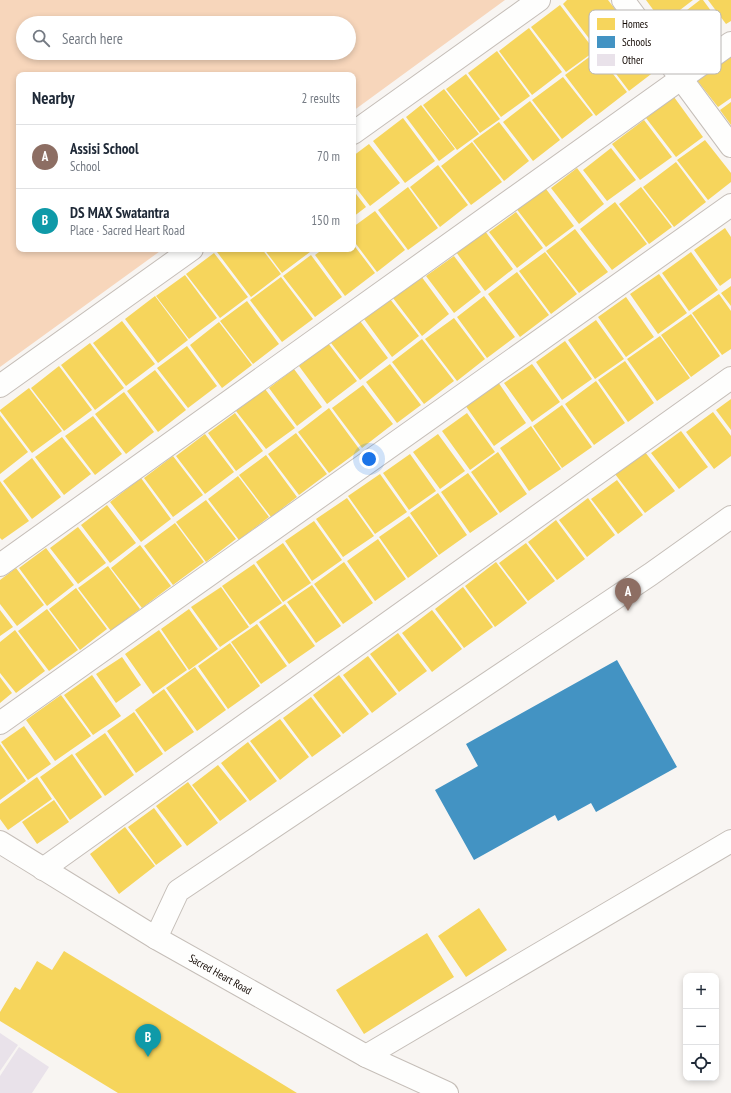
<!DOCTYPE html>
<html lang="en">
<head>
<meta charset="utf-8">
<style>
  :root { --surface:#fff; --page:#f2f2f3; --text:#1f2937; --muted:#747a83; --line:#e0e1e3; --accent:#b45309 }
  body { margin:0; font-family:"PT Sans Narrow",sans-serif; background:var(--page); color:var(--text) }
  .controls { position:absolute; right:12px; bottom:12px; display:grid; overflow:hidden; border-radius:8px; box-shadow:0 2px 6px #0003 }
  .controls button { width:36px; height:36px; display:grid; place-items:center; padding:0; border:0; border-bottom:1px solid var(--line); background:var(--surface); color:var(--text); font:20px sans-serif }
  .you { position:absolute; left:369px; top:459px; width:14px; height:14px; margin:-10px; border:3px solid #fff; border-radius:50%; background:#1a73e8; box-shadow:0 0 0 6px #1a73e833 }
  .badge { display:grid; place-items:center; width:26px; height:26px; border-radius:50%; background:var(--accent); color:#fff; font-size:13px; font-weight:700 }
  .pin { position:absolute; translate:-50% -33px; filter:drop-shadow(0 1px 2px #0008) }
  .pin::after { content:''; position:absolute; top:21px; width:14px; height:12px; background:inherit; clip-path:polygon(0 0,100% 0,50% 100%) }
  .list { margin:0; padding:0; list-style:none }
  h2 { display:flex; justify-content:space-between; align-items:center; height:52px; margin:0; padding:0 16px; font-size:17px }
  h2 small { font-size:13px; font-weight:400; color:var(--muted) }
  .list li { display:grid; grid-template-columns:26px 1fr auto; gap:12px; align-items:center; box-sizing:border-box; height:64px; padding:0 16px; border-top:1px solid var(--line) }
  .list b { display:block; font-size:15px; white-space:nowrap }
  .list p { margin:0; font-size:13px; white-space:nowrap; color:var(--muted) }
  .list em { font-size:13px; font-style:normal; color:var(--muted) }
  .icon { flex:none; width:22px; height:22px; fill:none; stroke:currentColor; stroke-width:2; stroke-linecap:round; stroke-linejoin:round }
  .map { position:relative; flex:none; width:731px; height:1093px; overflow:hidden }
  .search { position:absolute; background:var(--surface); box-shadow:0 2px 6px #0003; left:16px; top:16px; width:340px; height:44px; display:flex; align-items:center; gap:10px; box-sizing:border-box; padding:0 14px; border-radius:22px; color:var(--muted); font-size:15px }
  .panel { position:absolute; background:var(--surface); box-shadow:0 2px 6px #0003; left:16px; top:72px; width:340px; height:180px; border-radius:8px }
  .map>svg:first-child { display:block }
  .green { fill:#f7d6bb; fill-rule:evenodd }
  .homes { fill:#f6d55c }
  .schools { fill:#4393c3 }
  .building { fill:#e9e2ea }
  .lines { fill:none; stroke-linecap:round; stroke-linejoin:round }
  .minor-casing { stroke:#c5beb8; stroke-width:24 }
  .minor { stroke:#fefefd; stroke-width:22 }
  .labels { text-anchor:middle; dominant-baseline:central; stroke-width:4; stroke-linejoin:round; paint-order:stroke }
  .street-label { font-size:11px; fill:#130903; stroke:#fff }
  .key { fill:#fff; stroke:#b8b5b3; stroke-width:1 }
  .key-label { font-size:11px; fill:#130903 }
</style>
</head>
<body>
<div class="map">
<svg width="731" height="1093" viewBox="0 0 731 1093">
  <rect width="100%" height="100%" fill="#f8f5f2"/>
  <path class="green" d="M0,0h505l-152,111v-36h-334v174h144l-163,118zM23,23h326v30h-326z"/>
  <path class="homes" d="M567,0h41l20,26 -31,23 -34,-45z
    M646,0h47l-30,23z
    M700,0h3l17,23 -37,28 -18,-24z
    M708,0h23v21l-5,3z
    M560,5l35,46 -29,21 -35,-45z
    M628,27l31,41 -30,23 -31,-41z
    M529,28l33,44 -30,23 -33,-44z
    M497,51l33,45 -29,21 -33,-44z
    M596,52l31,40 -31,24 -31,-41z
    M731,52v46l-13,9 -22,-28z
    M466,74l34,45 -20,14 -34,-44z
    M563,77l30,38 -31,24 -30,-39z
    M444,89l35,45 -22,16 -34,-45z
    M674,97l29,40 -27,20 -30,-39z
    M530,101l30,39 -27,21 -30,-39z
    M731,102v23l-11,-15z
    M421,105l34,44 -16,12 -33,-44z
    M403,118l32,43 -30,22 -32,-42z
    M644,120l28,37 -32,23 -28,-36z
    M499,122l30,39 -25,20 -31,-40z
    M705,140l26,33v9l-23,18 -31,-40z
    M472,142l30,40 -31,23 -30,-39z
    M369,144l31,39 -30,23 -17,-22v-28z
    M611,148l25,32 -29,21 -24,-31z
    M676,162l30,40 -32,25 -31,-40z
    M438,165l30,40 -28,22 -30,-40z
    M577,168l27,36 -25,20 -28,-36z
    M543,185l31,41 -28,21 -31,-40z
    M408,187l30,41 -30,22 -30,-40z
    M641,187l31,40 -23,17 -30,-40z
    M353,190l13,17 -13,10z
    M615,202l32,42 -35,26 -32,-41z
    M375,211l30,39 -28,22 -24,-32v-13z
    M516,212l27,36 -26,20 -28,-36z
    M725,228l6,9v41l-11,8 -26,-36z
    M575,229l33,43 -29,21 -33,-42z
    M485,231l28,38 -28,22 -29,-39z
    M353,244l22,29 -30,23 -30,-41 8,-6h30z
    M222,249h40l19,25 -30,23 -34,-45z
    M264,249h50l-32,24z
    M545,252l32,42 -26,20 -32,-43z
    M691,252l27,38 -29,21 -27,-38z
    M214,253l34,44 -28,21 -34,-44z
    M311,255l31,42 -27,20 -32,-41z
    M454,256l27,36 -27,21 -28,-37z
    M517,272l32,43 -29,22 -32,-43z
    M659,274l28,39 -29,21 -28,-40z
    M185,275l32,43 -28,21 -33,-43z
    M421,276l28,38 -27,22 -29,-38z
    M281,277l32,42 -31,23 -32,-42z
    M731,286v20l-10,-13z
    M719,294l12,17v38l-9,6 -30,-42z
    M155,296l33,44 -30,23 -33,-44z
    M484,296l31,41 -28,21 -30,-41z
    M626,297l28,40 -28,20 -28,-40z
    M390,299l29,37 -27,21 -28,-38z
    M247,301l32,43 -26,20 -33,-43z
    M691,314l29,42 -29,21 -30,-42z
    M454,318l31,41 -28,22 -32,-42z
    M596,320l28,39 -29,20 -27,-39z
    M122,321l33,43 -29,22 -33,-43z
    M360,321l28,37 -28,22 -29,-37z
    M219,322l33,43 -30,23 -32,-43z
    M660,336l30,42 -33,23 -30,-42z
    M422,339l32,42 -30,23 -32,-42z
    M565,341l27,38 -30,21 -26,-38z
    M90,343l34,45 -29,22 -34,-45z
    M328,343l29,38 -30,23 -28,-38z
    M187,346l30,40 -29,22 -31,-40z
    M625,361l29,42 -26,19 -30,-42z
    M390,364l31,41 -24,18 -31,-41z
    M532,364l28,38 -28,20 -28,-39z
    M59,366l33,44 -28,21 -33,-43z
    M294,369l28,38 -25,19 -28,-38z
    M155,370l31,40 -28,22 -31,-41z
    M596,381l29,42 -31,22 -29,-41z
    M498,382l28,41 -32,23 -29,-41z
    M363,385l30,39 -31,24 -30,-40z
    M29,388l33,43 -30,22 -32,-42v-1z
    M265,389l30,39 -29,21 -30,-38z
    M124,392l30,40 -28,22 -31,-40z
    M731,399v31l-15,-20z
    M562,405l30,42 -30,21 -29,-42z
    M329,408l31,42 -31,23 -31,-41z
    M713,412l18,24v20l-17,13 -28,-37z
    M235,413l28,38 -27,20 -28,-38z
    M467,413l28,39 -25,18 -28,-39z
    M0,415l28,37 -28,22z
    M93,416l29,38 -27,21 -30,-39z
    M531,426l30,43 -32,22 -29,-43z
    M681,431l27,36 -29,22 -28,-36z
    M296,433l31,41 -28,21 -31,-41z
    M205,434l29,38 -29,22 -29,-38z
    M438,434l27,37 -25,18 -27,-37z
    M62,437l29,37 -27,21 -29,-38z
    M498,452l29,42 -27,19 -29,-41z
    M645,452l30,39 -30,22 -30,-39z
    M410,454l26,37 -27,19 -26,-37z
    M266,455l31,42 -26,20 -32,-42z
    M173,456l30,39 -30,22 -29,-39z
    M32,458l29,39 -29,22 -29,-38z
    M468,473l30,41 -28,19 -29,-41z
    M380,474l27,38 -32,22 -27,-38z
    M238,476l31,41 -30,23 -31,-41z
    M141,478l30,41 -30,23 -31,-40z
    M617,480l26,35 -25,19 -27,-35z
    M0,481l29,40 -27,19 -2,-2z
    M438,493l29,42 -28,20 -29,-42z
    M347,498l27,38 -31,21 -27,-38z
    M588,498l27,37 -28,22 -28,-37z
    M206,500l30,39 -30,23 -30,-40z
    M107,505l29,38 -26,20 -29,-38z
    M409,516l29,40 -30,22 -29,-41z
    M556,520l29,39 -28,21 -29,-38z
    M314,521l28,39 -30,21 -27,-40z
    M175,523l29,39 -31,23 -29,-39z
    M78,527l28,36 -28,21 -28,-36z
    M378,539l28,40 -31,22 -28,-40z
    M283,543l28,40 -28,19 -27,-40z
    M526,543l29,38 -27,20 -29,-38z
    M140,545l31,41 -29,22 -31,-40z
    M46,548l28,37 -27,21 -28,-38z
    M344,562l29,41 -30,21 -29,-40z
    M496,562l31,41 -32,24 -30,-41z
    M254,564l28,39 -32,22 -28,-39z
    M108,566l32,43 -29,22 -33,-43z
    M16,568l28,37 -27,21 -17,-22v-24z
    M312,585l29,41 -25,17 -29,-41z
    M221,587l28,40 -29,20 -29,-40z
    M463,587l30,40 -29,21 -29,-39z
    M76,588l31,41 -27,21 -31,-41z
    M285,604l30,42 -26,18 -30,-42z
    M47,609l31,41 -29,21 -31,-40z
    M189,609l29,40 -29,21 -28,-41z
    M0,610l13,17 -13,9z
    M432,610l30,39 -30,23 -30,-39z
    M257,624l30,42 -26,18 -30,-42z
    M15,630l30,41 -29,22 -16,-20v-31z
    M159,630l28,40 -34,24 -28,-40z
    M398,633l29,38 -28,21 -29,-38z
    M230,643l30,43 -32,23 -30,-43z
    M368,656l29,38 -25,19 -29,-38z
    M122,657l19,28 -25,18 -20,-29z
    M195,667l31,43 -29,21 -31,-43z
    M92,675l29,41 -28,19 -29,-40z
    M339,675l30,39 -26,20 -30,-39z
    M0,677l12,16 -12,10z
    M164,689l30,43 -29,20 -30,-42z
    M61,695l30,41 -36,25 -29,-41z
    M311,697l30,39 -29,21 -29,-39z
    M134,712l29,42 -27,19 -29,-42z
    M280,719l29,38 -29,23 -30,-39z
    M24,726l27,38 -23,16 -27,-38z
    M105,733l29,42 -29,21 -30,-42z
    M248,742l29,39 -27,20 -29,-38z
    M0,744l26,37 -26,19z
    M72,754l30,43 -32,23 -30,-43z
    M218,765l29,36 -27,20 -28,-36z
    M37,777l15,22 -44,31 -8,-11v-15z
    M188,782l30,41 -31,23 -31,-40z
    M54,800l15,22 -32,22 -15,-22z
    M154,808l28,38 -26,19 -28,-38z
    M125,827l30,39 -36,28 -29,-40z
    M479,908l28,42 -41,27 -28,-41z
    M427,933l27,44 -90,57 -28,-44z
    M64,951l233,142h-179l-118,-72v-9l15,-25 5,3 17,-29 15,9z"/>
  <path class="schools" d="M617,660l60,107 -81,45 -5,-9 -33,18 -3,-6 -81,45 -39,-70 43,-24 -12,-22z"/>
  <path class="building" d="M0,1033l18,12 -18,26z
    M19,1047l30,20 -17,26h-32v-17z"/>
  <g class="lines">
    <g class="minor-casing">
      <g id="minor">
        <path d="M623,0l108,146"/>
        <path d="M353,133l186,-133"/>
        <path d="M0,386l192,-137"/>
        <path d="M0,565l731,-522"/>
        <path d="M0,723l731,-518"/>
        <path id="s1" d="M0,842l156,96 210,118 81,37"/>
        <path d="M43,869l688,-491"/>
        <path d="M156,938l22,-47 473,-317 80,-57"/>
        <path d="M366,1056l365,-215"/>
      </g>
    </g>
    <use href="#minor" class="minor"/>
  </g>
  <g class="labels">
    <g class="street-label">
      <text stroke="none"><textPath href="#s1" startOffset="257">Sacred Heart Road</textPath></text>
    </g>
  </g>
  <rect x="589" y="10" width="132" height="64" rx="6" class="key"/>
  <rect x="597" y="18" width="18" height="12" fill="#f6d55c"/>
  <rect x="597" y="36" width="18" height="12" fill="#4393c3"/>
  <rect x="597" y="54" width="18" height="12" fill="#e9e2ea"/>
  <g class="key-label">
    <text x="622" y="28">Homes</text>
    <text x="622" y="46">Schools</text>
    <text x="622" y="64">Other</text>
  </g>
</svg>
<div class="controls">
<button>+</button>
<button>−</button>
<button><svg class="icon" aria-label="locate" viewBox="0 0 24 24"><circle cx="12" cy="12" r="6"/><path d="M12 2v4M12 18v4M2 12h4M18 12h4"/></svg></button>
</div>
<div class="you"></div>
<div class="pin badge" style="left:628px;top:611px;background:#8d6e63">A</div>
<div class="pin badge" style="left:148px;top:1057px;background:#0f9aa8">B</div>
<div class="search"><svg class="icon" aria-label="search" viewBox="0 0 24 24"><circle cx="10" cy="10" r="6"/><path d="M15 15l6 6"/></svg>Search here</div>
<section class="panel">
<h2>Nearby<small>2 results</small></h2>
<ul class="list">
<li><span class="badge" style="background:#8d6e63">A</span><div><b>Assisi School</b><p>School</p></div><em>70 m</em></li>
<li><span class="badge" style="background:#0f9aa8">B</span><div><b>DS MAX Swatantra</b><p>Place · Sacred Heart Road</p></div><em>150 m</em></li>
</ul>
</section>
</div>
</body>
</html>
